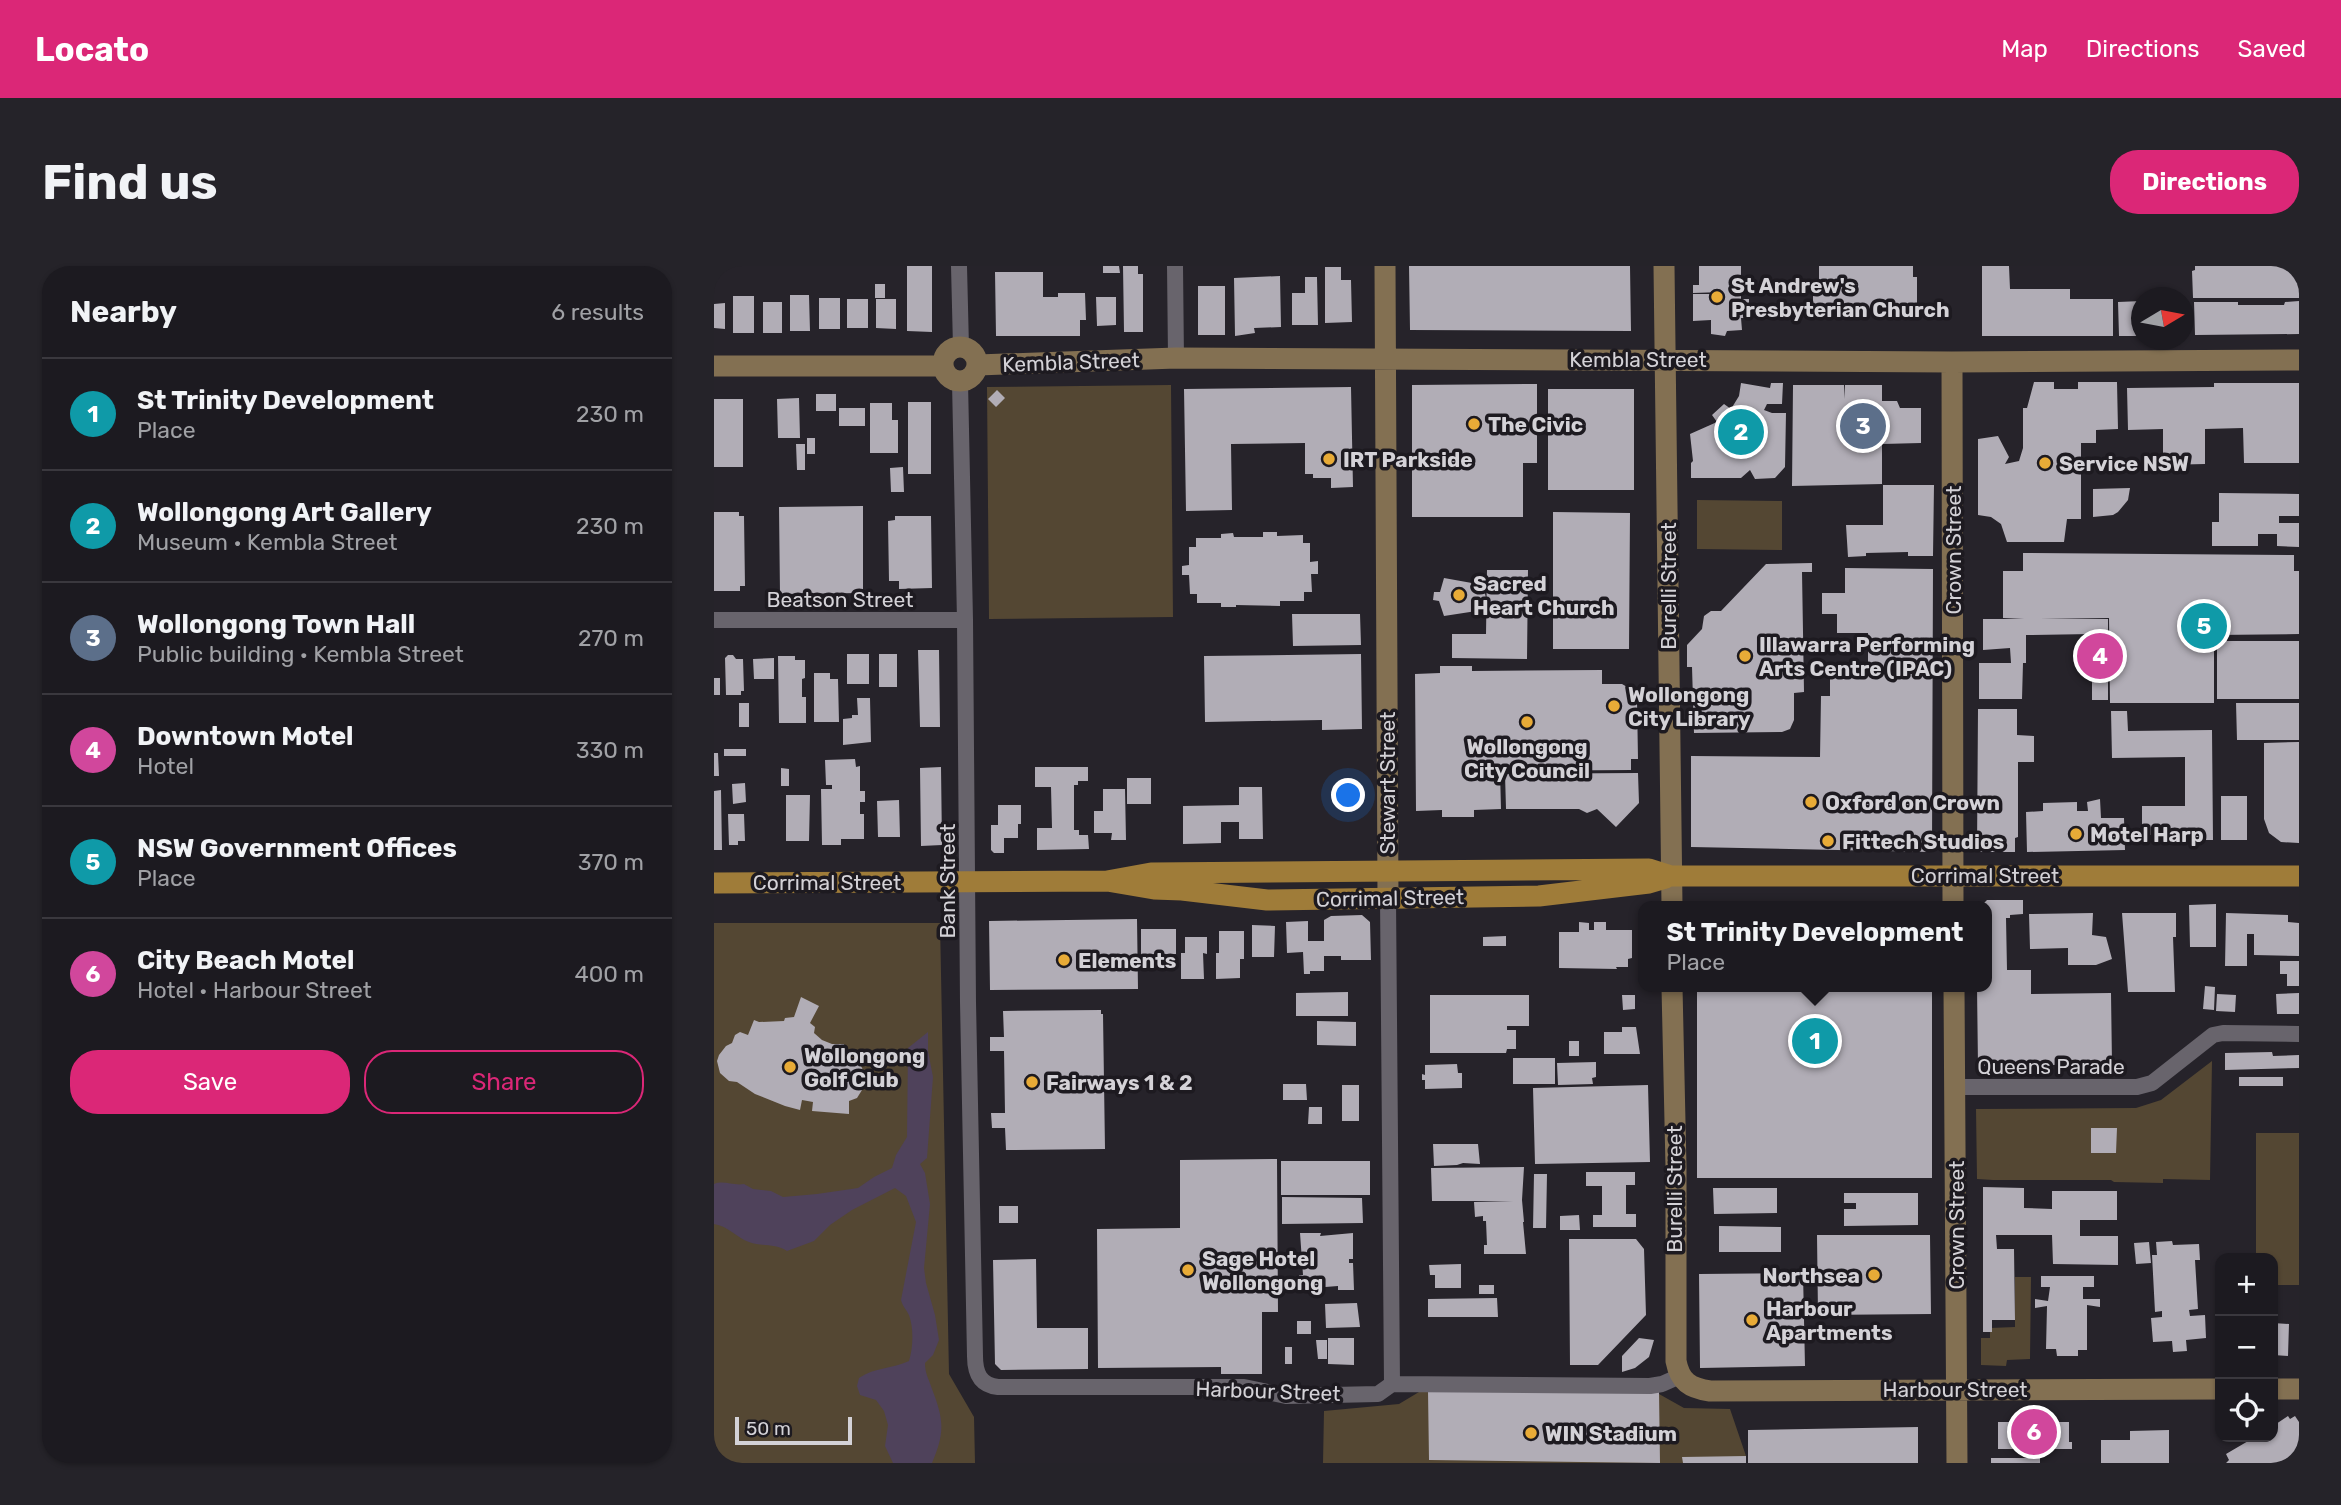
<!DOCTYPE html>
<html lang="en">
<head>
<meta charset="utf-8">
<style>
  :root { --surface:#1c1a20; --page:#252329; --text:#f1f3f6; --muted:#a0a1a5; --line:#3a383e; --accent:#db2777 }
  body { margin:0; font-family:Rubik,sans-serif; background:var(--page); color:var(--text) }
  .controls { position:absolute; right:21px; bottom:21px; display:grid; overflow:hidden; border-radius:14px; box-shadow:0 2px 5px #0004 }
  .controls button { width:63px; height:63px; display:grid; place-items:center; padding:0; border:0; border-bottom:2px solid var(--line); background:var(--surface); color:var(--text); font:35px sans-serif }
  .compass { position:absolute; left:1417px; top:21px; width:63px; height:63px; border-radius:50%; background:var(--surface); box-shadow:0 2px 5px #0004; rotate:80deg }
  .scale { position:absolute; left:21px; bottom:18px; width:117px; box-sizing:border-box; padding-left:7px; border:4px solid #d4d2d7; border-top:0; font-size:19px; line-height:24px; white-space:nowrap; color:#d4d2d7; -webkit-text-stroke:5px #1d1a20; paint-order:stroke }
  .you { position:absolute; left:635px; top:530px; width:24px; height:24px; margin:-18px; border:5px solid #fff; border-radius:50%; background:#1a73e8; box-shadow:0 0 0 10px #1a73e833 }
  .badge { display:grid; place-items:center; width:46px; height:46px; border-radius:50%; background:var(--accent); color:#fff; font-size:23px; font-weight:700 }
  .pin { position:absolute; translate:-50% -50%; border:4px solid #fff; box-shadow:0 2px 7px #0006 }
  .popup { position:absolute; left:924px; top:635px; width:354px; height:91px; box-sizing:border-box; display:grid; place-content:center; border-radius:14px; background:var(--surface); filter:drop-shadow(0 2px 5px #0005); font-size:23px; white-space:nowrap; color:var(--muted) }
  .popup b { font-size:26px; color:var(--text) }
  .popup::after { content:''; position:absolute; left:50%; top:100%; margin-left:-14px; border:14px solid transparent; border-top-color:var(--surface) }
  .list { margin:0; padding:0; list-style:none }
  h2 { display:flex; justify-content:space-between; align-items:center; height:91px; margin:0; padding:0 28px; font-size:30px }
  h2 small { font-size:23px; font-weight:400; color:var(--muted) }
  .list li { display:grid; grid-template-columns:46px 1fr auto; gap:21px; align-items:center; box-sizing:border-box; height:112px; padding:0 28px; border-top:2px solid var(--line) }
  .list b { display:block; font-size:26px; white-space:nowrap }
  .list p { margin:0; font-size:23px; white-space:nowrap; color:var(--muted) }
  .list em { font-size:23px; font-style:normal; color:var(--muted) }
  .actions { display:flex; gap:14px; padding:21px 28px }
  .actions a { flex:1; padding:16px 0; border:2px solid var(--accent); border-radius:28px; text-align:center; font-size:24px; color:var(--accent) }
  .actions .main { background:var(--accent); color:#fff }
  .icon { flex:none; width:38px; height:38px; fill:none; stroke:currentColor; stroke-width:2; stroke-linecap:round; stroke-linejoin:round }
  .map { position:relative; flex:none; width:1585px; height:1197px; overflow:hidden; border-radius:28px }
  header { display:flex; align-items:center; gap:42px; box-sizing:border-box; height:98px; padding:0 35px; background:var(--accent); color:#fff }
  header strong { font-size:33px }
  nav { display:flex; gap:38px; margin-inline-start:auto; font-size:24px }
  .intro { display:flex; align-items:center; justify-content:space-between; box-sizing:border-box; height:168px; padding:0 42px }
  h1 { margin:0; font-size:49px }
  .button { padding:18px 32px; border-radius:28px; background:var(--accent); color:#fff; font-size:24px; font-weight:700 }
  main { display:flex; gap:42px; padding:0 42px }
  aside { flex:1; background:var(--surface); border-radius:28px; box-shadow:0 2px 5px #0004 }
  .map>svg:first-child { display:block }
  .green { fill:#544733 }
  .water { fill:#4f425b }
  .building { fill:#b1adb6 }
  .lines { fill:none; stroke-linecap:round; stroke-linejoin:round }
  .street { stroke:#68646c; stroke-width:16 }
  .secondary { stroke:#837052; stroke-width:21 }
  .primary { stroke:#9f7c39; stroke-width:21 }
  .poi-dot { fill:#e8ab37; stroke:#1d1a20; stroke-width:2.5 }
  .labels { text-anchor:middle; dominant-baseline:central; stroke-width:7; stroke-linejoin:round; paint-order:stroke }
  .poi-label { font-size:21px; font-weight:bold; fill:#d4d2d7; stroke:#1d1a20; text-anchor:start }
  .street-label { font-size:21px; fill:#d4d2d7; stroke:#1d1a20 }
</style>
</head>
<body>
<header>
<strong>Locato</strong>
<nav><a>Map</a><a>Directions</a><a>Saved</a></nav>
</header>
<div class="intro"><h1>Find us</h1><a class="button">Directions</a></div>
<main>
<aside>
<h2>Nearby<small>6 results</small></h2>
<ul class="list">
<li><span class="badge" style="background:#0f9aa8">1</span><div><b>St Trinity Development</b><p>Place</p></div><em>230 m</em></li>
<li><span class="badge" style="background:#0f9aa8">2</span><div><b>Wollongong Art Gallery</b><p>Museum · Kembla Street</p></div><em>230 m</em></li>
<li><span class="badge" style="background:#5c6f8a">3</span><div><b>Wollongong Town Hall</b><p>Public building · Kembla Street</p></div><em>270 m</em></li>
<li><span class="badge" style="background:#d1479c">4</span><div><b>Downtown Motel</b><p>Hotel</p></div><em>330 m</em></li>
<li><span class="badge" style="background:#0f9aa8">5</span><div><b>NSW Government Offices</b><p>Place</p></div><em>370 m</em></li>
<li><span class="badge" style="background:#d1479c">6</span><div><b>City Beach Motel</b><p>Hotel · Harbour Street</p></div><em>400 m</em></li>
</ul>
<div class="actions"><a class="main">Save</a><a>Share</a></div>
</aside>
<div class="map">
<svg width="1585" height="1197" viewBox="0 0 1585 1197">
  <rect width="100%" height="100%" fill="#26232a"/>
  <path class="green" d="M457,119l2,232 -184,2 -2,-232z
    M983,234l85,1v49l-85,-1z
    M0,657h226l9,451 25,43 1,46h-261z
    M1498,795l-2,119 -47,-1v4l-49,-1 -3,-2h-118l-16,-1 -1,-70 160,-1 25,-8z
    M1542,867h43v152h-26v-27h-17z
    M1301,1011h16l-1,82 -23,1 -1,6 -25,-1v-27h9v-10l25,-1z
    M710,1123l235,5 25,14 46,1 16,47v7h-423l1,-52 75,-7z"/>
  <path class="water" d="M214,766v19l5,26 -6,81 -7,6 5,9 5,31 -6,64 2,15 9,32 4,25 -6,15 -8,8c0,11 4,16 7,26 12,31 13,43 0,74h-39l-8,-17 3,-21 -4,-14 -8,-11 -16,-5 -3,-9 2,-8c16,-11 33,-9 50,-17 4,-13 5,-32 0,-46 -3,-6 -6,-8 -8,-15l15,-78 -10,-26 -11,-8 -43,22 -22,15 -16,16 -27,10c-11,-8 -25,-4 -38,-9 -12,-4 -21,-16 -35,-18v-40c10,-4 19,2 30,0l9,5 18,2 12,6 34,-3 41,-6 16,-11 18,-9 4,-13 11,-18 1,-89z"/>
  <path class="building" d="M193,0h25v66l-25,-1z
    M389,0h16l1,7h-17z
    M409,0h15v8h5v58h-19z
    M695,0h221l1,65 -221,-1z
    M985,0h42v33h8v19h-8l1,12 -15,1 -2,5 -14,-2v-14l-18,1v-27h30v-2l-30,1v-8h6z
    M1105,0h94v11h4v39h-36v-7h-10v3h-58v-33h6z
    M1268,0h27l1,23h60v10h43v37h-131z
    M1481,0h104v32h-106l-1,-27 3,-1z
    M611,1h16v13h10l1,42 -27,1z
    M281,6h48v25h15v-4h27l1,27h-6v16h-84z
    M566,10l1,51 -27,1 1,5 -20,3 -1,-58z
    M591,11h12l1,48h-26v-32h13z
    M161,18h10v14h-10z
    M484,20h27v49h-27z
    M1442,25h16v7h-16z
    M76,29h19l1,36h-20z
    M19,30h21v37h-21z
    M382,31h20v28l-19,1z
    M105,32h21v31h-21z
    M133,33h21v29h-21z
    M162,33h20v30l-20,-1z
    M1428,35v35h-23l-1,-34z
    M1585,35v33l-104,1 -1,-33h44v3h46l1,-3z
    M49,36h19v31h-19z
    M11,37v26l-11,-1v-24z
    M1320,116h20v7h24v-7h39l1,47 -22,1v13h-15v76h-14l-3,23h-57l-6,-18 -10,-7 -13,-2v-76l20,-3 11,21 -4,7 14,-3 4,-13v-40h4z
    M1027,117l29,5 1,-5h12l-1,21h-15l-3,6 8,3h14l-1,54 -10,11 -20,1 -5,-9 -9,8h-50v-15l2,-2 -3,-27 27,-12 -5,-7 12,-11 7,5 8,-13z
    M1500,117h85v80h-55l-1,-35 -38,1v35l-42,1v-36l-35,1 -1,-42 87,-1z
    M823,118v79h-14v54h-111v-132z
    M1079,119h51l1,14v-14h37v16h15l3,7h21v35l-39,1v40l-90,2z
    M637,121l2,100 -22,1v-10h-18v-4h-8v-31l-74,1 1,66 -46,1 -2,-122z
    M834,123h86v101h-86z
    M283,124l8,8 -9,9 -8,-8z
    M102,128h20v17h-20z
    M85,132l1,40h-22l-1,-39z
    M0,133h29v68h-29z
    M194,136h23v72h-23z
    M156,137h22v17h6v33h-28z
    M125,142h26v18h-26z
    M93,172h8v16h-8z
    M82,178h9v26h-8z
    M189,201l1,25h-13l-1,-24z
    M1169,219h51l-1,71h-25v-4l-42,1v3l-18,1 -2,-32h37z
    M1416,222l-2,12 -10,12 -5,3 -20,2v-28z
    M1505,227l80,1v22h-20v7h20v24l-22,-1v-12h-19v12h-46v-24h7z
    M149,240v87l-83,1 -1,-87z
    M0,246h25v4h5l1,70h-5v5h-26z
    M839,246l77,1 -1,136h-76z
    M181,250h36l1,72 -33,1v-8h-10l-1,-60 7,-1z
    M549,266h14v4l26,-1v8h7v19l8,-1v13h-7l1,18h-8v9h-24v5l-44,-1v2h-15v-4h-24v-9h-7l-1,-19h-7v-9l7,-1v-18h7v-9h25v-4l12,-1 1,4h29z
    M1309,287l271,2v16h5v63l-85,1v68h-104l-1,-85h-69l68,1v81h-16v-66l-66,1v28h-3l-1,36h-43v-36h32l-1,-15 -27,2v-31h41l-21,-1v-47h20z
    M1098,297v9h-10l2,120 -10,1v27l-4,9 -8,3 -88,1 -2,-66h-5v-22l15,-16 2,-13 7,-5h10l45,-47z
    M1131,302l88,1 -1,283 -241,-5v-91l129,1 1,-61h9v-32l38,1v-32h-31v-19h-15v-21h23z
    M773,304h41l-1,89 -75,-1v-24h34z
    M730,312l39,7 3,13 -3,12 -39,6 -5,-15 -6,-1 1,-8h6z
    M578,348h68l1,31 -68,1z
    M1503,375h82v58h-82z
    M204,384h21l1,77h-20z
    M133,388h22v30h-22z
    M165,388h18v33h-18z
    M647,388l1,75 -40,1v-10l-117,2 -1,-66z
    M14,389h5l3,4h7l1,32h-3v4h-15l-1,-37z
    M64,390h17v4h10v18l-3,1v18h4v26h-27z
    M60,392v21h-20l-1,-20z
    M726,400h32v5l130,-1v14h20l12,7 3,9 1,59h-7v11l-131,1 1,38 -27,1v7h-32v-7l-26,1 -1,-137 25,-1z
    M100,407h16v6h8l1,43h-25z
    M0,412h6v17h-6z
    M143,432h13l1,44 -28,3v-26l9,-1v-3h6z
    M25,437h10v24h-10z
    M1522,437h63v37h-62z
    M1264,443h39v26l17,1v26h-16v75l-3,1v14h-38z
    M1397,445h16l1,20 84,-1 1,110h-27v-5h-44v-29h43v-49l-73,1z
    M1585,476v101l-18,-1 -12,-9 -5,-14v-76z
    M10,483h22v7h-22z
    M0,487h4l1,23h-5z
    M141,493l1,8 4,-1v25h5v11h-5v12h4v25h-23v6h-19l-1,-56h11v-4h-6l-1,-25z
    M227,501l1,78 -21,1 -1,-78z
    M321,501h53v14h-10v4h-4v45h5v5h9l1,14 -52,1v-22h15l-1,-41h-16z
    M67,502l8,1v17h-8z
    M924,507l1,30 -23,24 -19,-18 -10,4 -8,-4h-73l-1,-35z
    M413,512h24v26h-24z
    M31,517l1,19 -13,2 -1,-20z
    M525,521h23l1,52h-24v-17h-18v21l-38,1v-38l56,-1z
    M389,523h22l1,51h-15l1,-7h-18v-22h9z
    M7,524l1,60h-8v-59z
    M72,529h24l-1,46h-23z
    M1507,530h26v44h-26z
    M1386,533l1,19h23l1,32 -98,2 -1,-40 17,-1v-8l34,-1v9h11l-1,-9z
    M185,534l1,37h-22l-1,-36z
    M284,539h23v19h-3v14h-14v15h-10l-3,-3v-25h7z
    M14,548h16l1,27h-7v4h-9z
    M1273,634h36v14l-13,1v3h-4l1,52h24v24l80,-1 1,71 -134,2 -1,-79h9v-81h-5z
    M1502,638v43h-26l-1,-42z
    M1379,647l-1,22 14,2 6,22 -16,6h-28v-17l-38,1 -1,-35z
    M1408,647h54v24h-3l2,55h-47z
    M1512,647l62,2v7l11,1v33l-45,-1v-21h-7v32h-22z
    M648,649l8,7 1,38h-30v-4h-17v15h-14v3h-6l-1,-22 -16,1 -1,-31 22,-1v20h16v-21l7,-4z
    M423,653l1,70 -148,1 -1,-69z
    M865,656l10,1v7h5v-8h12v8h26v28l-4,1v8h-12l1,2 -58,-1v-36h20z
    M538,659l23,1 -1,31h-22z
    M427,663h35v25l-35,1z
    M505,665h25v28h-4v19l-24,1v-26h3z
    M792,670v10h-23v-9z
    M471,671h22v17l-4,-1 1,26h-23v-26h4z
    M1566,695h19v25h-12v-12h-7z
    M1491,720l10,1 -1,23 -11,-1z
    M983,721h235v191h-235z
    M634,726v24h-52v-23z
    M1585,727v21h-22l-1,-20z
    M1503,728l19,1 -1,17 -19,-1z
    M716,729h99v31h-22v4h9v19h-9l-1,4h-76z
    M908,729h13v14l-12,1z
    M87,731l18,9 -9,17 5,4 -1,6 8,7 10,4h12l2,14 14,6 5,10 -3,16 -5,8 -8,3v13l-37,-3 1,-9 -11,-2 -2,10 -15,-4 -30,-12 -18,-12 -8,-1 -9,-8 -3,-12 2,-6 7,-9 6,-3 3,-8 5,-3 8,3 6,-15 5,2 25,-1 1,-3 9,-1z
    M387,744v4h2l2,135 -99,1 -1,-22h-13l-1,-15h14l-1,-62h-14v-14h14l-1,-26z
    M603,755l39,1v24l-39,-1z
    M908,761h14l4,27h-36v-22h18z
    M855,775h10v15h-10z
    M1558,786l1,4 26,-1v13l-74,2v-17z
    M799,792h42v26h-42z
    M882,796v15l-4,1 1,6 -35,1 -1,-22z
    M743,798l1,9h4v15l-37,1v-9h-3v-6l3,1v-10z
    M1525,811h44v9h-44z
    M569,818h23l1,16h-24z
    M628,819h17v36h-17z
    M934,819l2,77 -115,2 -2,-76z
    M595,841h13v17h-14z
    M1377,862h26l-1,25h-25z
    M719,878h45l2,20 -17,-1 -6,2 -23,1z
    M563,893l1,153h-16v62h-41v-7l-123,1 -1,-139 83,-1v-68z
    M567,895h89v34h-89z
    M810,901l-2,33 2,22h-1l3,32h-42v-9h3l-1,-24h-3v-5l-8,1 -1,-15 39,-1h-81l-1,-33z
    M872,906h49v13h-9v29h10v13h-43v-12h9v-29h-16z
    M820,908h13l-1,54h-13z
    M1269,921l41,1v20l28,1v-18h65v29h-37v16h38v29l-65,-1 -1,-29h-56l1,14h17l1,71h-23v12h-9z
    M999,922h64v25l-63,1z
    M1130,927h74v32l-74,1v-17h12v-6h-12z
    M568,931l80,1 1,25 -81,1z
    M285,940h19v17h-19z
    M865,949l1,15h-20v-14z
    M1005,960l62,1v25h-62z
    M586,967h21l-1,3 33,-3v26h-4v4h4l1,27h-16v-4l-38,3 -1,-14h4z
    M1103,969h113l1,79 -113,1z
    M855,973h67l8,10 2,66 -48,50h-28z
    M1458,975l1,4 26,-1 1,16h-5l3,49 -9,1 1,6 15,-1 1,23 -20,2 1,11 -14,1 -1,-11 -19,1 -2,-24 11,-1v-6l-7,1 -3,-57h5l-1,-13z
    M1435,976l2,21 -15,1 -2,-21z
    M322,993l1,69h51v41l-87,1 -6,-6 -2,-104z
    M747,998v24h-26v-13h-5l-1,-10z
    M1089,1007l2,93 -105,2 -1,-94z
    M1327,1010h53v11h-11v12h17v8l-13,-2v45h-9v6h-21l-1,-7h-10l1,-43 -12,2v-9l13,2 2,-14h-9z
    M765,1019h15v9h-15z
    M783,1032l1,19h-70v-18z
    M643,1037l3,24 -34,1 -1,-24z
    M583,1055h14v13h-14z
    M1559,1057l16,1 -1,32 -15,-1z
    M614,1072h26v27l-26,-1z
    M925,1072l15,2 -5,17 -14,11 -13,4v-16z
    M602,1074h11v19h-9z
    M571,1081h7v17h-7z
    M714,1125h231l1,72 -231,-3z
    M1574,1150l2,3 5,-3 4,6v41h-73l3,-3 -3,-6 29,-17h18v-11z
    M1284,1156h71v20h3v7h-74z
    M1204,1161v36h-170v-33z
    M1455,1164v33h-68v-23h29v-9z
    M1032,1190v7h-63l-1,-6z
    M1277,1192h49v5h-49z"/>
  <g class="lines">
    <path class="street" d="M245,0l2,81
      M461,0l1,92
      M246,116l5,238 3,382 7,354c0,17 5,29 23,31h246l42,9 92,-2 14,-10 258,2 12,-2 18,-8
      M0,354h251
      M674,632l4,486
      M1241,821h182l15,-4 61,-48 10,-2 76,1"/>
    <path class="secondary" d="M671,0l3,632
      M950,0l8,640
      M229 98a17 17 0 1 1 34 0a17 17 0 1 1-34 0Z
      M1238,96l1,544
      M264,99l198,-7 776,4 347,-2
      M0,100h229
      M958,721l4,180v194c4,21 14,27 34,30l510,-2
      M1240,721l3,476
      M1559,1123h26"/>
    <path class="primary" d="M393,615l44,-8 498,-4 22,7h628
      M0,617l393,-2 47,8 28,1 85,10 272,-4 110,-13 17,-5"/>
  </g>
  <g class="poi-dot">
    <circle cx="1003" cy="31" r="7"/>
    <circle cx="760" cy="158" r="7"/>
    <circle cx="615" cy="193" r="7"/>
    <circle cx="1331" cy="197" r="7"/>
    <circle cx="745" cy="329" r="7"/>
    <circle cx="1031" cy="390" r="7"/>
    <circle cx="900" cy="440" r="7"/>
    <circle cx="813" cy="456" r="7"/>
    <circle cx="1097" cy="536" r="7"/>
    <circle cx="1362" cy="568" r="7"/>
    <circle cx="1114" cy="575" r="7"/>
    <circle cx="350" cy="694" r="7"/>
    <circle cx="76" cy="801" r="7"/>
    <circle cx="318" cy="816" r="7"/>
    <circle cx="474" cy="1004" r="7"/>
    <circle cx="1160" cy="1009" r="7"/>
    <circle cx="1038" cy="1054" r="7"/>
    <circle cx="817" cy="1167" r="7"/>
  </g>
  <g class="labels">
    <g class="poi-label">
      <text x="1017" y="19">St Andrew's<tspan x="1017" dy="24">Presbyterian Church</tspan></text>
      <text x="774" y="158">The Civic</text>
      <text x="629" y="193">IRT Parkside</text>
      <text x="1345" y="197">Service NSW</text>
      <text x="759" y="317">Sacred<tspan x="759" dy="24">Heart Church</tspan></text>
      <text x="1045" y="378">Illawarra Performing<tspan x="1045" dy="24">Arts Centre (IPAC)</tspan></text>
      <text x="914" y="428">Wollongong<tspan x="914" dy="24">City Library</tspan></text>
      <text x="813" y="480" text-anchor="middle">Wollongong<tspan x="813" dy="24">City Council</tspan></text>
      <text x="1111" y="536">Oxford on Crown</text>
      <text x="1376" y="568">Motel Harp</text>
      <text x="1128" y="575">Fittech Studios</text>
      <text x="364" y="694">Elements</text>
      <text x="90" y="789">Wollongong<tspan x="90" dy="24">Golf Club</tspan></text>
      <text x="332" y="816">Fairways 1 &amp; 2</text>
      <text x="488" y="992">Sage Hotel<tspan x="488" dy="24">Wollongong</tspan></text>
      <text x="1146" y="1009" text-anchor="end">Northsea</text>
      <text x="1052" y="1042">Harbour<tspan x="1052" dy="24">Apartments</tspan></text>
      <text x="831" y="1167">WIN Stadium</text>
    </g>
    <g class="street-label">
      <text x="924" y="93">Kembla Street</text>
      <text transform="translate(357 96) rotate(-2)">Kembla Street</text>
      <text transform="translate(1239 284) rotate(-90)">Crown Street</text>
      <text transform="translate(954 320) rotate(-90)">Burelli Street</text>
      <text x="126" y="333">Beatson Street</text>
      <text transform="translate(673 517) rotate(-90)">Stewart Street</text>
      <text x="1271" y="609">Corrimal Street</text>
      <text transform="translate(233 615) rotate(-90)">Bank Street</text>
      <text x="113" y="616">Corrimal Street</text>
      <text transform="translate(676 632) rotate(-1)">Corrimal Street</text>
      <text x="1337" y="800">Queens Parade</text>
      <text transform="translate(960 923) rotate(-90)">Burelli Street</text>
      <text transform="translate(1242 959) rotate(-90)">Crown Street</text>
      <text x="1241" y="1123">Harbour Street</text>
      <text transform="translate(554 1125) rotate(2)">Harbour Street</text>
    </g>
  </g>
</svg>
<div class="controls">
<button>+</button>
<button>−</button>
<button><svg class="icon" aria-label="locate" viewBox="0 0 24 24"><circle cx="12" cy="12" r="6"/><path d="M12 2v4M12 18v4M2 12h4M18 12h4"/></svg></button>
</div>
<svg class="compass" viewBox="-18 -18 36 36"><path d="M0-13l5 13h-10z" fill="#e53935"/><path d="M0 13l5-13h-10z" fill="#a0a1a5"/></svg>
<div class="scale">50 m</div>
<div class="you"></div>
<div class="pin badge" style="left:1101px;top:775px;background:#0f9aa8">1</div>
<div class="popup"><b>St Trinity Development</b>Place</div>
<div class="pin badge" style="left:1027px;top:166px;background:#0f9aa8">2</div>
<div class="pin badge" style="left:1149px;top:160px;background:#5c6f8a">3</div>
<div class="pin badge" style="left:1386px;top:390px;background:#d1479c">4</div>
<div class="pin badge" style="left:1490px;top:360px;background:#0f9aa8">5</div>
<div class="pin badge" style="left:1320px;top:1166px;background:#d1479c">6</div>
</div>
</main>
</body>
</html>
